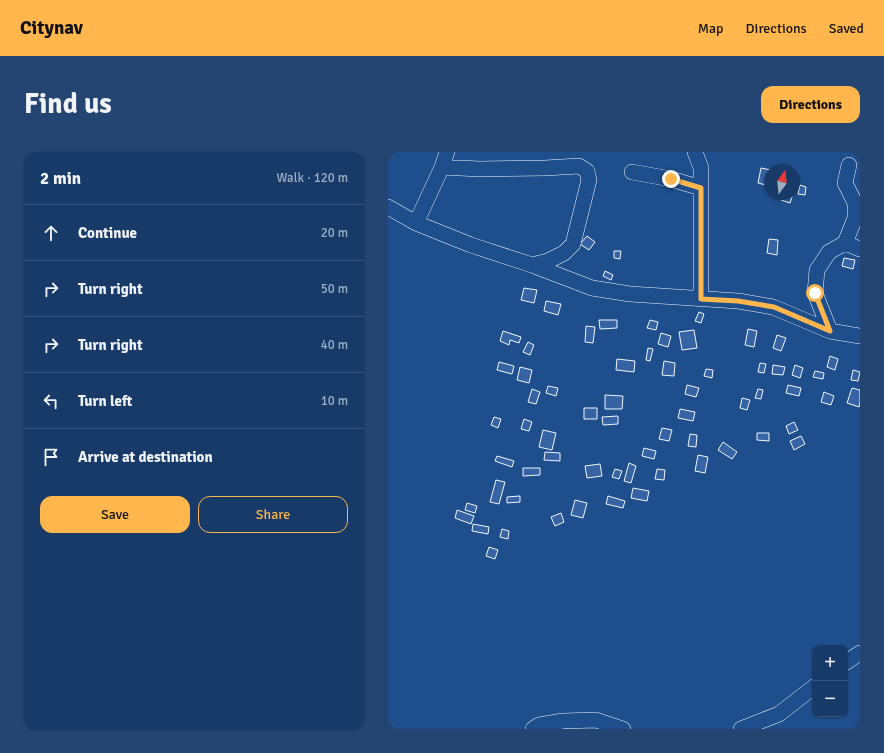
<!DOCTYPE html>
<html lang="en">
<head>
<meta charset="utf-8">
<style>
  :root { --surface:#173a69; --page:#244571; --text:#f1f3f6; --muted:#9eadc0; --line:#36547d; --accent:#ffb74d }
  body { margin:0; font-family:Signika,sans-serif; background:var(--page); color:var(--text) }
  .controls { position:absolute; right:12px; bottom:12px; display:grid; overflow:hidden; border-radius:8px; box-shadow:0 1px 3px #0004 }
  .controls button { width:36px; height:36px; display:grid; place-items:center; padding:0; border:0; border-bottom:1px solid var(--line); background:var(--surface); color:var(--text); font:20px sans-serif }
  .compass { position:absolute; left:376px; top:12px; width:36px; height:36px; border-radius:50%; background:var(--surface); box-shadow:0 1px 3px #0004; rotate:15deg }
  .stop { position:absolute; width:12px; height:12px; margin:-9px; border:3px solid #ffb74d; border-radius:50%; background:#fff }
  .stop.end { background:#ffb74d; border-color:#fff; box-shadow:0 1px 4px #0008 }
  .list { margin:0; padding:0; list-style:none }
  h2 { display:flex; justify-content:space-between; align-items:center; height:52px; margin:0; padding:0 16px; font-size:17px }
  h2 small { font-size:13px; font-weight:400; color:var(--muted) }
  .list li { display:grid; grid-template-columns:26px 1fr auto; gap:12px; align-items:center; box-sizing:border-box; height:56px; padding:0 16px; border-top:1px solid var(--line) }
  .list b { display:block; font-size:15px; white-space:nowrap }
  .list em { font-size:13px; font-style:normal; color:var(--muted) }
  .actions { display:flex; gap:8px; padding:12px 16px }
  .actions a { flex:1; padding:9px 0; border:1px solid var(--accent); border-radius:12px; text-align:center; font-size:14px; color:var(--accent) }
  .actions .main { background:var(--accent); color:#111 }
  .icon { flex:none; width:22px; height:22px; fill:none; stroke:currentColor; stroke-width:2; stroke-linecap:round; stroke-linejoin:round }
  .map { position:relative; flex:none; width:472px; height:577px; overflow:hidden; border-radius:12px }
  header { display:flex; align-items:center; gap:24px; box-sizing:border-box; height:56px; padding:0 20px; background:var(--accent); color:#111 }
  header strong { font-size:19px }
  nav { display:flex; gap:22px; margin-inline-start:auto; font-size:14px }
  .intro { display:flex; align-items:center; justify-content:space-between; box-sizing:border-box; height:96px; padding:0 24px }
  h1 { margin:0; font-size:28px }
  .button { padding:10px 18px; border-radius:12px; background:var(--accent); color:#111; font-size:14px; font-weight:700 }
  main { display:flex; gap:24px; padding:0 24px }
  aside { flex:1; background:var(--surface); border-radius:12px; box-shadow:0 1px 3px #0004 }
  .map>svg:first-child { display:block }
  .building { fill:#3563a3; stroke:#f2f6ff }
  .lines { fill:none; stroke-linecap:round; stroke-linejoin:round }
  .minor-casing { stroke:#f2f6ff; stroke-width:16 }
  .minor { stroke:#1f4e8c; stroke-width:15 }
  .route { stroke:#ffb74d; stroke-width:5 }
</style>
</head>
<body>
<header>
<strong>Citynav</strong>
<nav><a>Map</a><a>Directions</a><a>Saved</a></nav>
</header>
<div class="intro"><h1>Find us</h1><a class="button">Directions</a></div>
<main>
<aside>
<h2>2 min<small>Walk · 120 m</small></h2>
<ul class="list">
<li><svg class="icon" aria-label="ahead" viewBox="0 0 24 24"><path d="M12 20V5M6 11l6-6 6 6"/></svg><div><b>Continue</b></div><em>20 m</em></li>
<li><svg class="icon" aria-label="right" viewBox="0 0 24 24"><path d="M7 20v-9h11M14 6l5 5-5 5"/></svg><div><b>Turn right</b></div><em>50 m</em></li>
<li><svg class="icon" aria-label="right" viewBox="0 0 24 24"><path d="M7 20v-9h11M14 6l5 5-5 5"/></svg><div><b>Turn right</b></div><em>40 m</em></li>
<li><svg class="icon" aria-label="left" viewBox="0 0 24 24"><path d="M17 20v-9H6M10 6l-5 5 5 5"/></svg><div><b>Turn left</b></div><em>10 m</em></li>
<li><svg class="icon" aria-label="arrive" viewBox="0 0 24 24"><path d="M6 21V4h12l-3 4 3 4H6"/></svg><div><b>Arrive at destination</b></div></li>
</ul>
<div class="actions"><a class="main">Save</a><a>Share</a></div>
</aside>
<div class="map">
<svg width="472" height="577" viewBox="0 0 472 577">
  <rect width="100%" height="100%" fill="#1f4e8c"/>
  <path class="building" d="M373,16l10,2h-1v16l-12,-3z
    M412,33l6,2 -1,8 -7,-1z
    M395,42h10l-3,9 -9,-3z
    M199,84l8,6 -6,8 -9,-6z
    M381,87l9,1 -1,15 -10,-2z
    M226,99h7l-1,8 -6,-1z
    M456,106l11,2 -2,9 -11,-3z
    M217,119l8,4 -2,5 -8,-4z
    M136,136l13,2 -3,13 -13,-3z
    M158,149l15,3 -3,11 -14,-4z
    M311,160l5,2 -3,9 -6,-2z
    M211,168h18v8l-17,1z
    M262,168l8,2 -2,8 -9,-2z
    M198,174l9,1 -2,16 -8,-1z
    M360,177l9,2 -3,16 -9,-2z
    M306,178l3,18 -15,2 -3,-18z
    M115,179l18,6 -2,6 -9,-3 -1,5 -9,-4z
    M273,181l10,3 -3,11 -10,-3z
    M389,183l9,3 -5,13 -8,-3z
    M140,190l6,3 -4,10 -7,-3z
    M260,196l5,1 -3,12 -4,-1z
    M442,204l8,3 -3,11 -8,-3z
    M229,207l18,2 -1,11 -18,-2z
    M276,209l11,2 -1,13 -12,-1z
    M111,210l15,4 -2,8 -15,-4z
    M372,211l6,1 -2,9 -6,-1z
    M385,213l12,2 -2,8 -11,-1z
    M407,213l8,3 -3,10 -8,-3z
    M132,215l12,3 -3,13 -12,-3z
    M318,217l7,1 -1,8 -8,-2z
    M465,218l7,2 -2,9 -7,-1z
    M427,219l9,2 -1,6 -10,-2z
    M299,233l12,3 -3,9 -11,-3z
    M400,233l13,3 -2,8 -13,-3z
    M160,234l10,2 -2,8 -10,-3z
    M464,236l8,2v13l-1,4 -12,-4z
    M144,237l8,3 -4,12 -8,-2z
    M370,237l5,1 -2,9 -6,-1z
    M436,240l10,4 -3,9 -10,-3z
    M217,243l18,1 -1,13h-17z
    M354,246l8,2 -3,10 -7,-2z
    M196,256h13v11h-13z
    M292,257l15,3 -2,9 -15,-3z
    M230,264v8l-15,1 -1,-8z
    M106,265l7,2 -3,9 -7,-3z
    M136,267l8,3 -3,9 -8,-2z
    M406,270l4,8 -9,4 -3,-8z
    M274,276l10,2 -3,11 -10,-2z
    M155,278l13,3 -4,17 -13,-3z
    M369,281h12v8l-12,-1z
    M302,282l7,1 -1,12 -8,-1z
    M413,284l4,8 -11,6 -4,-9z
    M335,290l14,10 -5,7 -14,-9z
    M256,296l12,3 -2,8 -12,-3z
    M157,300l15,1v8l-16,-1z
    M310,303l10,2 -3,16 -10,-2z
    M109,304l17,5 -2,6 -17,-6z
    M241,311l7,3 -5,17 -7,-2z
    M212,312l2,12 -15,2 -2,-12z
    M135,316h17v7l-17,1z
    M227,317l7,2 -3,8 -7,-2z
    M269,317l8,1 -1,10 -9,-1z
    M108,328l9,2 -6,22 -9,-2z
    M245,336l16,3 -2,10 -16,-3z
    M132,344v6l-13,1v-6z
    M220,344l17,5 -2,7 -17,-4z
    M187,348l12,3 -4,15 -12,-3z
    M79,351l10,3 -2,7 -10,-3z
    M69,358l17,6 -3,8 -16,-6z
    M173,361l3,9 -9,4 -4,-9z
    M85,372l16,3 -1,7 -16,-3z
    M114,377l7,2 -1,8 -8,-2z
    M101,395l9,3 -3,9 -9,-3z"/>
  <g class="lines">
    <g class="minor-casing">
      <path id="minor" d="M307,0l6,16v131
        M54,15l37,2 66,-1 34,-2 8,5 2,9 -16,64 -9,9 -16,8 -16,4
        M244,20l39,7 30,9
        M0,55l28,16 55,22 61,20 60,23 38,6 108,7 35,6 57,24 30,5
        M28,71l26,-56 5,-15
        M457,91l15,6
        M442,179l-15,-38 2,-23 12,-18 16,-9 10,-25v-15l-10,-20 4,-18
        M457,511l15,-10
        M145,577l6,-4 24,-4 33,-1 27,9
        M353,577l38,-15 36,-28"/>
    </g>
    <use href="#minor" class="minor"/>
  </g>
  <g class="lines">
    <path class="route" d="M283,27l30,9v111l37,2 36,6 56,24 -15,-38"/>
  </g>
</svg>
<div class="controls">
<button>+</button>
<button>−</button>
</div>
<svg class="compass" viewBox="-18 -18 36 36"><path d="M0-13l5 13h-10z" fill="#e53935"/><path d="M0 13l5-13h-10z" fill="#9eadc0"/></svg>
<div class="stop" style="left:427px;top:141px"></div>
<div class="stop end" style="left:283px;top:27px"></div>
</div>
</main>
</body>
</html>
